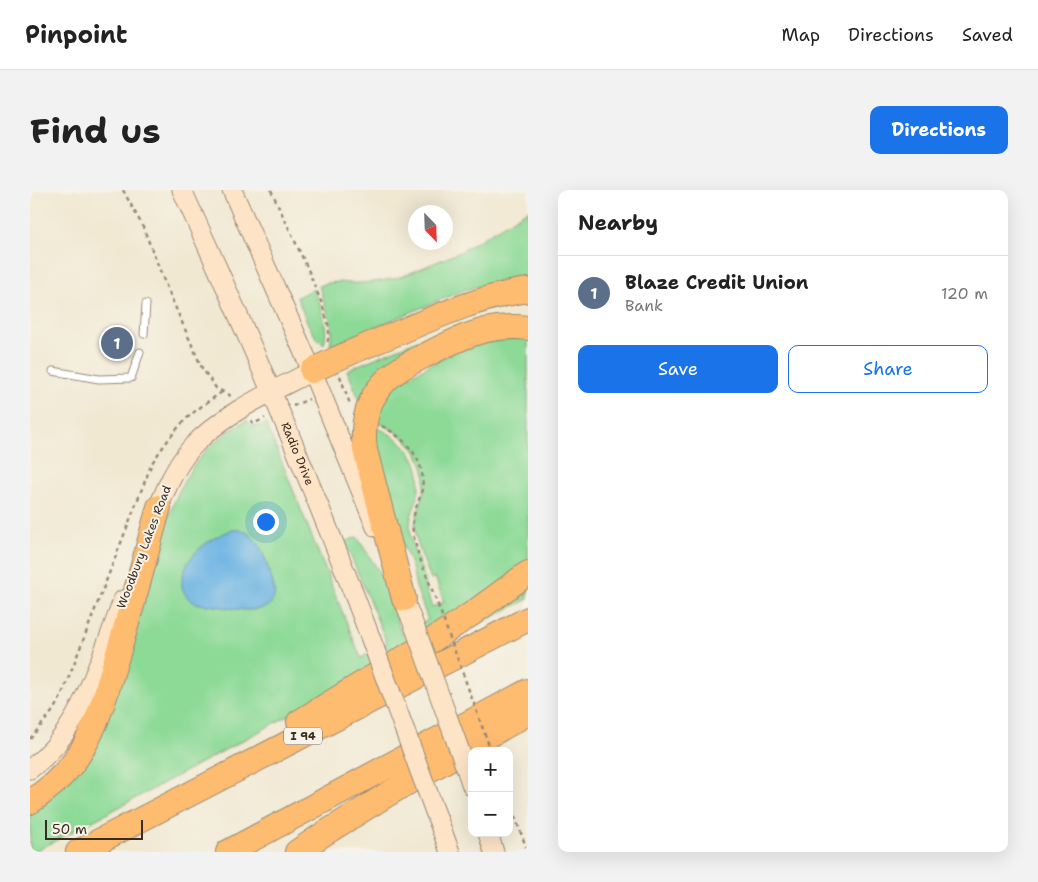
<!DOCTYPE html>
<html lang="en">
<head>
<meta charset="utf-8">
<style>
  :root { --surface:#fff; --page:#f2f2f2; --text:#222; --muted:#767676; --line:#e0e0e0; --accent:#1a73e8 }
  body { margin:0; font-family:"Shantell Sans",sans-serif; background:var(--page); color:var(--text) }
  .controls { position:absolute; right:15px; bottom:15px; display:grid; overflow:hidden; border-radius:10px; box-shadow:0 5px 20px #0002 }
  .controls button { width:45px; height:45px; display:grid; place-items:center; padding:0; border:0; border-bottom:1px solid var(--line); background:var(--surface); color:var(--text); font:25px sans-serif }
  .compass { position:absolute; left:378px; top:15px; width:45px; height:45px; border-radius:50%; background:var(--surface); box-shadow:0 5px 20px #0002; rotate:157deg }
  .scale { position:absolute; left:15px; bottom:12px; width:98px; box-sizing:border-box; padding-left:5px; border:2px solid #3b2a1e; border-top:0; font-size:14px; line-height:18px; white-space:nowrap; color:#3b2a1e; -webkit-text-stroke:4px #f7f3e8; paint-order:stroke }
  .you { position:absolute; left:235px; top:331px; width:18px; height:18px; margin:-12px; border:4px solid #fff; border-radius:50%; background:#1a73e8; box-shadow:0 0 0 8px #1a73e833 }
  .badge { display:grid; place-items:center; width:32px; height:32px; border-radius:50%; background:var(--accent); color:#fff; font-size:16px; font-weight:700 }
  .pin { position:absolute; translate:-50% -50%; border:2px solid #fff; box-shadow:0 1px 5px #0006 }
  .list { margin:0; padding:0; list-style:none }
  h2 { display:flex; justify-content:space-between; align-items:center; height:65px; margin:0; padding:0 20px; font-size:21px }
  h2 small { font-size:16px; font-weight:400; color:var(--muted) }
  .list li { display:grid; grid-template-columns:32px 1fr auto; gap:15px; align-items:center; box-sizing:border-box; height:75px; padding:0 20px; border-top:1px solid var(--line) }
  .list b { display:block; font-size:19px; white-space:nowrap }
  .list p { margin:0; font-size:16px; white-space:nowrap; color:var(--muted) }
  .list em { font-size:16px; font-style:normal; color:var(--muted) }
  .actions { display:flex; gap:10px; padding:15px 20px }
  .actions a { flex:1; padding:11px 0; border:1px solid var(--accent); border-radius:10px; text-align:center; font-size:18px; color:var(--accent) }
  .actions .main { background:var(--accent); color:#fff }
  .map { position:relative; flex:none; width:498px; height:662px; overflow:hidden; border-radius:10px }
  header { display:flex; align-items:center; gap:30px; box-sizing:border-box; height:70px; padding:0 25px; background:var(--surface); border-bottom:1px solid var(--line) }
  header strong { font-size:24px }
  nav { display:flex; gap:28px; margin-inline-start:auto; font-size:18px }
  .intro { display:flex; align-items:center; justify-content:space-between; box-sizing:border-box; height:120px; padding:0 30px }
  h1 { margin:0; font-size:35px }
  .button { padding:12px 22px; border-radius:10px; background:var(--accent); color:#fff; font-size:18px; font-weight:700 }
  main { display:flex; gap:30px; padding:0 30px }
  aside { flex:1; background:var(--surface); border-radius:10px; box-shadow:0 5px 20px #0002 }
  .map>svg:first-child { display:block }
  .green { fill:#8dda97; stroke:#64825a }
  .water { fill:#6cb4e3; stroke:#546f80 }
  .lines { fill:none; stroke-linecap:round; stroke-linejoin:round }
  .lane-casing { stroke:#968978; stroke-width:9 }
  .secondary-casing { stroke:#968978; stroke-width:21 }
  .highway-casing { stroke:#968978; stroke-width:26 }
  .path { stroke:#968978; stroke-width:2.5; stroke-dasharray:4 4; stroke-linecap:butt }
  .lane { stroke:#fff; stroke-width:7 }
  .secondary { stroke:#fee4c6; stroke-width:19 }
  .highway { stroke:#fdbc70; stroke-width:24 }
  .secondary-bridge-casing { stroke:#968978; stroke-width:21; stroke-linecap:butt }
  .path-bridge { stroke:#968978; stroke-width:2.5; stroke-dasharray:4 4; stroke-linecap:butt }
  .secondary-bridge { stroke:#fee4c6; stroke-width:19 }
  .labels { text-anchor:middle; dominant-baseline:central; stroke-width:4; stroke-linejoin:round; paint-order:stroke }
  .shield { fill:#f7f3e8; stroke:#73665b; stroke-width:1 }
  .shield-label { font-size:11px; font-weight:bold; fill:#3b2a1e }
  .street-label { font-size:12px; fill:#3b2a1e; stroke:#f7f3e8 }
</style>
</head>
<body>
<header>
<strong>Pinpoint</strong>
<nav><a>Map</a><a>Directions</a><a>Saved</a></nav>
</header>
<div class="intro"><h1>Find us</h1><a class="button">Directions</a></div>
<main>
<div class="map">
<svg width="498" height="662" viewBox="0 0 498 662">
  <rect width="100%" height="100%" fill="#f7f3e8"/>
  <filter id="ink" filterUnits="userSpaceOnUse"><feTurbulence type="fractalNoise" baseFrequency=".02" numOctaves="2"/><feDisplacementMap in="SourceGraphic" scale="10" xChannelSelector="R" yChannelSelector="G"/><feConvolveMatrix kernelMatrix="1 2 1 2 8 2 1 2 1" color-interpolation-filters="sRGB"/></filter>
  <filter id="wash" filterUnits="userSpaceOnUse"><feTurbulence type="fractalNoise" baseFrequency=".0096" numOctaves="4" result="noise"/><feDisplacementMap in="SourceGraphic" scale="20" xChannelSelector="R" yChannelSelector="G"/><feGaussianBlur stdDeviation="1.12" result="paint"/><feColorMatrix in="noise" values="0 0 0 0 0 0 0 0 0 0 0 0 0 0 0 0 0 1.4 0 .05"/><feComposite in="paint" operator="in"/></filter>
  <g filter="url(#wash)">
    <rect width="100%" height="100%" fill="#f1e8d1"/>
    <path class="green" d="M498,20v66l-28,5 -36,9 -129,54 -5,1 2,-13 -1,-8 -12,-38c17,-7 25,-2 42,-3 14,-1 29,-3 42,-7l57,-24z
      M284,99c7,18 15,36 10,55 -14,-8 -21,-33 -27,-47z
      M498,147v226l-39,29 -179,112 -187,101 -89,47h-4v-41l30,-23 104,-258c17,-51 34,-83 83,-110l4,6h10l5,-3 95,235 26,-15 -42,-101 12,-5 21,33 24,64 26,-14 -12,-33 -4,-20 -20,-50 -16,-55 -1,-35c26,10 48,31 44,61 -1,14 -10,27 -9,41 1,18 10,36 16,52l-2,2 8,24 12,-5 -9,-25 -4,2c-6,-16 -15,-34 -16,-51 0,-13 7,-25 9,-37 6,-35 -19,-58 -48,-69v-11l22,-29 74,-39z
      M388,150l3,10 -59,56 -15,-36z
      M498,393v16l-50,26 -3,-5z"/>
    <path class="water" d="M202,340c25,-3 32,25 38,44 2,7 6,15 4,23 -1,4 -3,7 -6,9 -16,8 -37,2 -53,0 -6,-1 -13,-1 -19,-3 -6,-2 -10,-7 -13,-13 -2,-5 -1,-10 0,-15 6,-23 27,-37 49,-45z"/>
  </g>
  <g filter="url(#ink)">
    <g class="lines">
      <g class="lane-casing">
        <path id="lane" d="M114,144l2,-30
          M23,181l46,8 32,-1 9,-26"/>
      </g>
      <g class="secondary-casing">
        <g id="secondary">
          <path id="s1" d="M152,0c69,151 135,304 193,460"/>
          <path d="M202,0l80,181 64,156"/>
          <path d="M124,328c10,-25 20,-50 38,-71 31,-34 80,-55 120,-76"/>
          <path d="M369,397l16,41"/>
          <path d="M0,579c38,-28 53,-65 70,-108 8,-20 16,-41 23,-61"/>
          <path d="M437,581l5,15"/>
          <path d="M398,603l22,59"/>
          <path d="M458,643l6,19"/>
        </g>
      </g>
      <g class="highway-casing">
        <path id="highway" d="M282,181c28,-15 58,-27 88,-39 42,-18 83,-36 128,-42
          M374,409l-39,-149c-3,-21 0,-41 12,-59 5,-7 12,-14 19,-19 9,-7 20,-12 30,-17 19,-10 39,-20 60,-25 14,-3 28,-4 42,-2
          M269,532l126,-77 48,-32 55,-40
          M0,612c21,-14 40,-32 53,-54 15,-26 23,-54 31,-82 17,-53 30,-106 45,-159
          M48,662l450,-233
          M198,662l300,-161
          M267,662l25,-17 66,-41 140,-81"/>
      </g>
      <path class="path" d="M93,0l20,37 24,61 35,80 14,20 17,9
        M241,0l36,77 15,37 7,23v9l-2,8
        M310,186l10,28
        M263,216l16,-7
        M221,231l2,3 12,-6
        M352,236c25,13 47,37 39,68 -4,12 -10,24 -8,38 3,22 17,51 25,73
        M0,549l22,-27 9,-15 91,-234c10,-15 20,-29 32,-42 11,-11 25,-20 38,-29
        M479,611l19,51"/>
      <use href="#lane" class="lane"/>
      <use href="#secondary" class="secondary"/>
      <use href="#highway" class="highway"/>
      <g class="secondary-bridge-casing">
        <path id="secondary-bridge" d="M385,438l52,143
          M345,460l53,143"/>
      </g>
      <path class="path-bridge" d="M408,415l53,146"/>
      <use href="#secondary-bridge" class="secondary-bridge"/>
    </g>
  </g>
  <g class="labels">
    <rect class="shield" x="254" y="537.5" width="38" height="17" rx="4"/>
    <g class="shield-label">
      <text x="273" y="546">I 94</text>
    </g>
    <g class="street-label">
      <text stroke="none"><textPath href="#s1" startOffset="288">Radio Drive</textPath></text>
      <text transform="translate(114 357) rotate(-69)">Woodbury Lakes Road</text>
    </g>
  </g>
</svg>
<div class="controls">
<button>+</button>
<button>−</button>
</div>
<svg class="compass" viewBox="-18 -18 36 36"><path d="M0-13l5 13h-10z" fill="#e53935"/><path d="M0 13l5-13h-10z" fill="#767676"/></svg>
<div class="scale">50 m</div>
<div class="you"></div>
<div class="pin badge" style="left:87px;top:153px;background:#5c6f8a">1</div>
</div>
<aside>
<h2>Nearby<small></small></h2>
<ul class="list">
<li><span class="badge" style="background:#5c6f8a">1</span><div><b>Blaze Credit Union</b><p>Bank</p></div><em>120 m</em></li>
</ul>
<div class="actions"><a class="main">Save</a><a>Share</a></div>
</aside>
</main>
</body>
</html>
